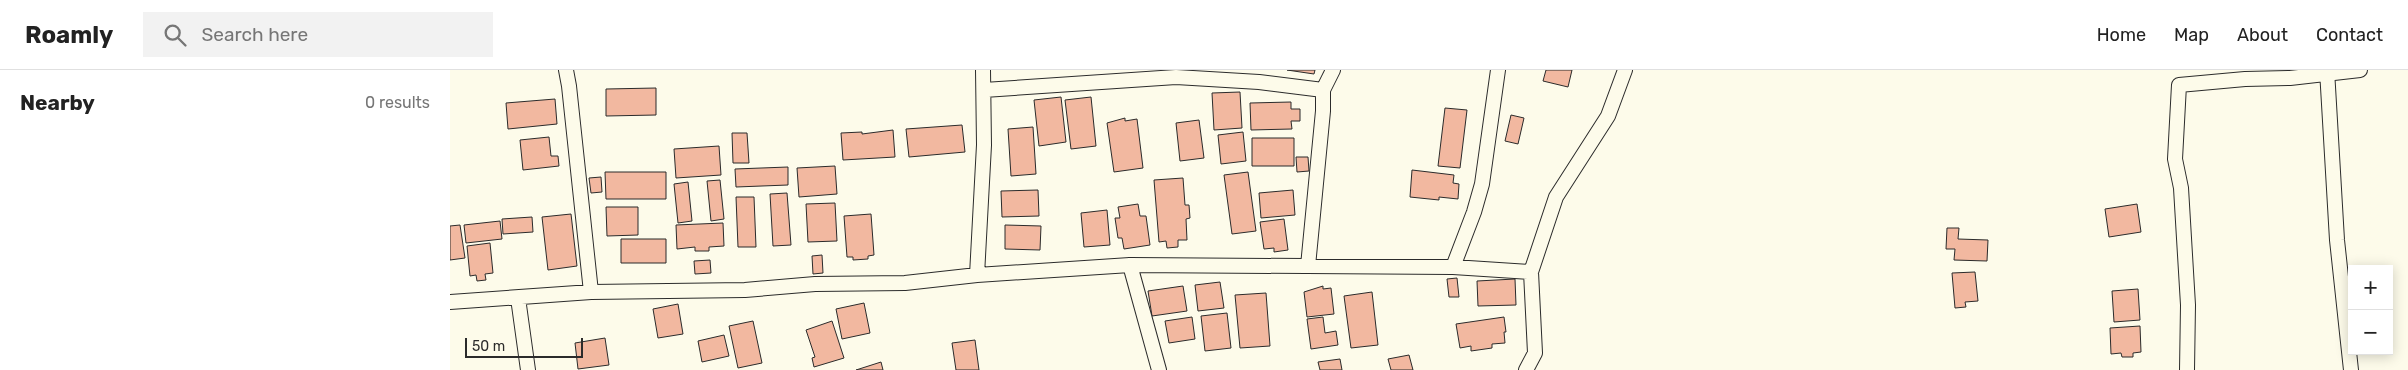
<!DOCTYPE html>
<html lang="en">
<head>
<meta charset="utf-8">
<style>
  :root { --surface:#fff; --page:#f2f2f2; --text:#222; --muted:#767676; --line:#e0e0e0 }
  body { margin:0; font-family:Rubik,sans-serif; background:var(--page); color:var(--text) }
  .controls { position:absolute; right:15px; bottom:15px; display:grid; overflow:hidden; border-radius:0px; box-shadow:0 2px 12px #0003 }
  .controls button { width:45px; height:45px; display:grid; place-items:center; padding:0; border:0; border-bottom:1px solid var(--line); background:var(--surface); color:var(--text); font:25px sans-serif }
  .scale { position:absolute; left:15px; bottom:12px; width:118px; box-sizing:border-box; padding-left:5px; border:2px solid #2b2b2b; border-top:0; font-size:14px; line-height:18px; white-space:nowrap; color:#2b2b2b; -webkit-text-stroke:4px #fdfbea; paint-order:stroke }
  .list { margin:0; padding:0; list-style:none }
  h2 { display:flex; justify-content:space-between; align-items:center; height:65px; margin:0; padding:0 20px; font-size:21px }
  h2 small { font-size:16px; font-weight:400; color:var(--muted) }
  .icon { flex:none; width:28px; height:28px; fill:none; stroke:currentColor; stroke-width:2; stroke-linecap:round; stroke-linejoin:round }
  .map { position:relative; flex:none; width:1958px; height:300px; overflow:hidden }
  header { display:flex; align-items:center; gap:30px; box-sizing:border-box; height:70px; padding:0 25px; background:var(--surface); border-bottom:1px solid var(--line) }
  header strong { font-size:24px }
  nav { display:flex; gap:28px; margin-inline-start:auto; font-size:18px }
  .search { width:350px; height:45px; background:var(--page); display:flex; align-items:center; gap:12px; box-sizing:border-box; padding:0 18px; border-radius:0px; color:var(--muted); font-size:19px }
  main { display:flex }
  aside { flex:1; background:var(--surface) }
  .map>svg:first-child { display:block }
  .building { fill:#f2b8a0; stroke:#2b2b2b }
  .lines { fill:none; stroke-linecap:round; stroke-linejoin:round }
  .street-casing { stroke:#2b2b2b; stroke-width:16 }
  .street { stroke:#fdfbea; stroke-width:14 }
</style>
</head>
<body>
<header>
<strong>Roamly</strong>
<div class="search"><svg class="icon" aria-label="search" viewBox="0 0 24 24"><circle cx="10" cy="10" r="6"/><path d="M15 15l6 6"/></svg>Search here</div>
<nav><a>Home</a><a>Map</a><a>About</a><a>Contact</a></nav>
</header>
<main>
<aside>
<h2>Nearby<small>0 results</small></h2>
<ul class="list">
</ul>
</aside>
<div class="map">
<svg width="1958" height="300" viewBox="0 0 1958 300">
  <rect width="100%" height="100%" fill="#fdfbea"/>
  <path class="building" d="M837,0h28l-1,4z
    M1096,0h26l-4,17 -25,-6z
    M206,18v27l-50,1v-27z
    M790,22l2,36 -28,2 -2,-37z
    M611,27l5,45 -27,4 -5,-46z
    M641,27l5,49 -25,3 -6,-49z
    M105,29l2,25 -49,5 -2,-26z
    M841,32v7h9v12h-9l1,8 -41,1 -1,-27z
    M995,38l22,2 -7,58 -22,-2z
    M1061,45l13,3 -6,26 -13,-3z
    M675,48v3l12,-2 6,49 -29,4 -7,-49z
    M749,50l5,38 -24,3 -4,-38z
    M512,55l3,27 -56,5 -3,-28z
    M583,57l3,47 -25,2 -3,-47z
    M443,60l2,27 -52,3 -2,-27 21,-1v2z
    M793,62l3,29 -25,3 -3,-29z
    M282,63h15l2,30h-16z
    M99,67l2,19h7l1,10 -36,4 -3,-30z
    M802,68h42v28h-42z
    M269,76l2,29 -45,3 -2,-29z
    M846,87h12l1,14 -12,1z
    M385,96l2,28 -38,3 -2,-29z
    M338,97v18l-52,2 -1,-18z
    M962,100l42,5 -1,8 6,1 -1,15 -19,-2v3l-29,-3z
    M155,102h61v27h-60z
    M798,102l8,59 -24,3 -8,-59z
    M151,107l1,15 -11,1 -2,-15z
    M733,108l2,27h4l1,13 -4,1 1,21h-9v7l-11,1 -1,-7 -7,1 -5,-62z
    M270,110l4,39 -13,2 -4,-40z
    M238,112l4,39 -14,2 -4,-39z
    M588,120l1,26 -37,1 -1,-26z
    M843,120l2,25 -34,3 -2,-25z
    M337,123l4,52 -18,1 -3,-52z
    M286,127h18l2,50h-18z
    M385,133l2,38 -29,1 -2,-38z
    M688,134l2,12h6l4,29 -26,4 -2,-11h-4l-3,-20h5l-2,-11z
    M1687,134l4,28 -32,5 -4,-28z
    M156,137h32v28l-31,1z
    M657,140l3,35 -26,2 -3,-34z
    M121,144l6,52 -29,4 -6,-53z
    M421,144l3,41 -6,1v3l-15,1v-3h-6l-3,-41z
    M82,147l1,15 -30,2 -1,-15z
    M834,149l4,31 -14,2v-4l-10,1 -4,-27z
    M50,151l2,18 -36,4 -2,-18z
    M273,153l1,23 -15,1v4h-14v-4l-18,2 -1,-24z
    M10,155l5,33 -15,2v-34z
    M555,155l36,1 -1,24 -35,-1z
    M1497,158h12l-1,11 30,1 -1,21 -33,-1 1,-11h-9z
    M171,169h45v24h-45z
    M40,173l3,30 -8,1 1,6 -9,1 -1,-6 -6,1 -3,-30z
    M372,185l1,18 -10,1 -1,-18z
    M260,190l1,13 -16,1 -1,-13z
    M1525,202l3,29 -13,1 1,5 -11,1 -3,-35z
    M1007,208l2,19h-10l-2,-18z
    M1065,209l1,26 -38,1 -1,-25z
    M770,212l4,26 -26,3 -3,-26z
    M733,216l4,25 -35,5 -4,-25z
    M873,216v3l8,-1 3,26 -27,3 -3,-25z
    M1688,219l2,31 -26,2 -2,-31z
    M922,222l6,53 -27,3 -7,-52z
    M816,223l4,53 -30,2 -5,-53z
    M414,233l6,30 -28,6 -6,-30z
    M228,234l5,30 -25,4 -5,-29z
    M777,243l4,35 -26,3 -4,-35z
    M742,247l3,22 -26,4 -4,-22z
    M873,247l2,16 11,-2 2,14 -27,4 -4,-30z
    M1054,247l2,15h-2l1,11 -13,1v4l-21,3v-5l-11,2 -4,-24z
    M303,251l9,42 -24,5 -9,-42z
    M382,251l12,37 -30,9 -2,-9 3,-1 -9,-27z
    M1690,256l1,26 -8,1v4h-11l-1,-4 -10,1 -1,-26z
    M274,265l5,21 -27,6 -4,-21z
    M155,268l4,27 -31,4 -3,-26z
    M525,270l4,30h-23l-4,-27z
    M959,285l4,15h-22l-3,-11z
    M890,289l2,11h-22l-2,-8z
    M431,292l2,8h-27z"/>
  <g class="lines">
    <g class="street-casing">
      <path id="street" d="M116,0l3,16 22,206
        M1877,0l10,170 14,130
        M534,20l192,-13 83,5 64,8
        M680,195l29,105
        M858,196l15,-155v-21l10,-20
        M1003,197l21,-55 8,-28 16,-114
        M527,205l7,-130 -1,-75
        M68,228l10,72
        M0,232l141,-10 154,-2 70,-6 90,-1 72,-8 153,-10 323,2 78,5
        M1076,300l9,-17 -4,-81 25,-75 52,-81 17,-46
        M1737,300l1,-65 -7,-117 -6,-29 4,-74 66,-6 45,-1 70,-8"/>
    </g>
    <use href="#street" class="street"/>
  </g>
</svg>
<div class="controls">
<button>+</button>
<button>−</button>
</div>
<div class="scale">50 m</div>
</div>
</main>
</body>
</html>
